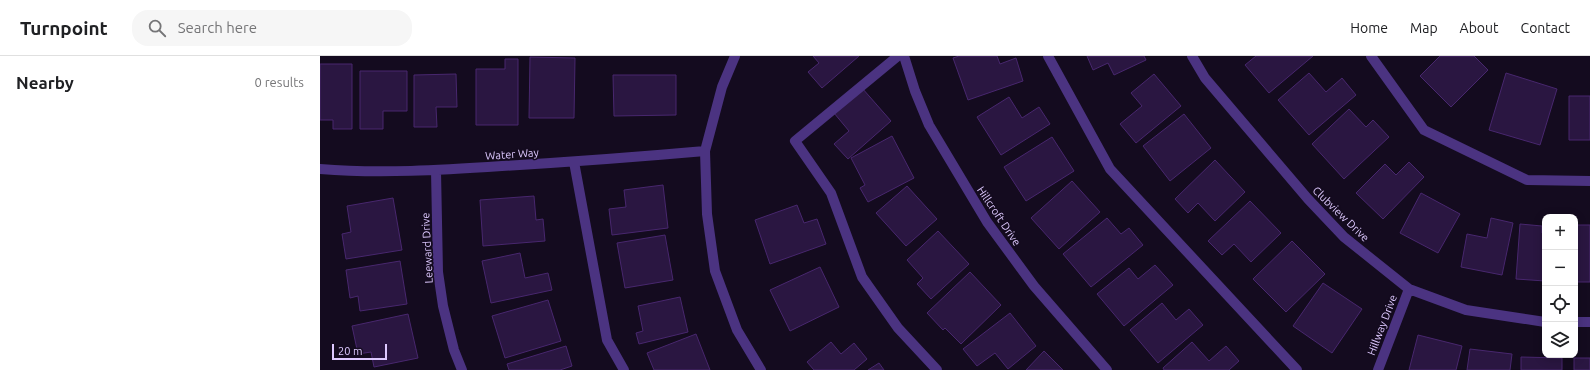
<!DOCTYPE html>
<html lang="en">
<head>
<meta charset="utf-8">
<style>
  :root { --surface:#fff; --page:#f6f6f6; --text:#202124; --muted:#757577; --line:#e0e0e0 }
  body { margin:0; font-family:Ubuntu,sans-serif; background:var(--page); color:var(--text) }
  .controls { position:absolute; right:12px; bottom:12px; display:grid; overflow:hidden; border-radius:8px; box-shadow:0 2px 10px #0003 }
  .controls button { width:36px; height:36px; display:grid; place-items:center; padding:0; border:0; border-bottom:1px solid var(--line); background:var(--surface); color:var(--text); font:20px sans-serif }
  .scale { position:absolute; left:12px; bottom:10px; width:55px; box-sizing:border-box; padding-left:4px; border:2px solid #dec9ff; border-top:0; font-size:11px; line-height:14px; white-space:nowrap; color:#dec9ff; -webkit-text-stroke:3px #140b1f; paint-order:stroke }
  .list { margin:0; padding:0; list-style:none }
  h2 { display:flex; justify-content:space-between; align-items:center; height:52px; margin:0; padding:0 16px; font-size:17px }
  h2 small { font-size:13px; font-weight:400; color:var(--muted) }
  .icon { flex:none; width:22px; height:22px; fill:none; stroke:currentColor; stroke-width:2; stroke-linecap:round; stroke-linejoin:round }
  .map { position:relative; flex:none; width:1270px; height:314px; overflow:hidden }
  header { display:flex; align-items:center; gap:24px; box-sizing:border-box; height:56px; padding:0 20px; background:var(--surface); border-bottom:1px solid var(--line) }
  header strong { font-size:19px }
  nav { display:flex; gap:22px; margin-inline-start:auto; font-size:14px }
  .search { width:280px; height:36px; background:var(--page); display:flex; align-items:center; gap:10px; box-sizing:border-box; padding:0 14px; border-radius:16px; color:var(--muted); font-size:15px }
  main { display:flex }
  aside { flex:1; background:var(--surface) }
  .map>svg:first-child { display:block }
  .building { fill:#2a1641; stroke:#48276e }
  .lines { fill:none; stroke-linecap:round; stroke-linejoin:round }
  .minor { stroke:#4b3381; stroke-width:10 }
  .labels { text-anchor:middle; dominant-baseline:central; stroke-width:3.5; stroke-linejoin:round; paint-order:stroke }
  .street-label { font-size:11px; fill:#dec9ff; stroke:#140b1f }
</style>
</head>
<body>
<header>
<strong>Turnpoint</strong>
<div class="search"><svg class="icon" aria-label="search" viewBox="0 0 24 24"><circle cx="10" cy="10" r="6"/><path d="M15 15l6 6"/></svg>Search here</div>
<nav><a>Home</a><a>Map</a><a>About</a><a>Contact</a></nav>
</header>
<main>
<aside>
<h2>Nearby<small>0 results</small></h2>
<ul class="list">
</ul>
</aside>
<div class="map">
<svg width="1270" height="314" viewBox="0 0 1270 314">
  <rect width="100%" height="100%" fill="#140b1f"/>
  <path class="building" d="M493,0h46l-37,32 -14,-16 11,-9z
    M639,0h38l3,8 16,-6 7,23 -55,19 -15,-42z
    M767,0h57l2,4 -32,15 -6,-12 -15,7z
    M936,0h57l-44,37 -24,-28z
    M1120,0h34l14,14 -37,37 -31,-31z
    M210,1l45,1 -1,60h-45z
    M185,3h13v66h-42v-56h29z
    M0,8h32v65h-19v-9h-13z
    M40,15h47v40h-24v18h-23z
    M989,17l17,19 16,-14 14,17 -47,40 -31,-35z
    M1186,17l51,16 -17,56 -51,-15z
    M136,18l1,33h-21l1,20h-23v-52z
    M834,18l27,32 -45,37 -16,-19 22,-18 -11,-13z
    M293,19h63v40l-62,1z
    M542,32l29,33 -43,38 -14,-15 15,-13 -15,-18z
    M1249,40h21v44h-21z
    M689,41l13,21 17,-11 11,17 -49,31 -24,-38z
    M1029,53l17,18 7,-7 16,17 -45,42 -32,-35z
    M864,58l27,34 -41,33 -27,-35z
    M572,80l22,42 -46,24 -8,-14 5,-3 -14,-27z
    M732,81l22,34 -48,30 -22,-34z
    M895,104l30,32 -30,29 -17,-18 -10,10 -13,-14z
    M1089,106l15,15 -41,42 -27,-26 29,-29 11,11z
    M752,125l28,31 -41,37 -28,-31z
    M343,129l5,43 -56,7 -3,-26 17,-2 -2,-17z
    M587,130l30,33 -31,27 -30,-33z
    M1101,137l39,21 -22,39 -38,-20z
    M214,140l2,24 7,-1 2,22 -62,5 -3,-46z
    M73,142l9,52 -56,9 -4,-25 9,-2 -4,-26z
    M930,145l31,32 -30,29 -17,-18 -12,11 -14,-14z
    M477,149l7,18 13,-4 9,25 -56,20 -15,-44z
    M787,162l14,16 8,-6 14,17 -52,42 -28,-33z
    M1171,162l22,5 -11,52 -41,-8 6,-33 20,4z
    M1200,168l22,2v7h3v48l-29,-2z
    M1255,169h15v57h-15z
    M618,175l31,33 -38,35 -14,-15 6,-6 -16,-18z
    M345,179l8,45 -48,8 -8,-45z
    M972,185l33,33 -39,38 -33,-33z
    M200,197l5,25 23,-5 4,17 -61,13 -9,-42z
    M80,205l7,43 -47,7 -2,-15 -8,2 -4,-28z
    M835,209l18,20 -49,41 -27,-32 32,-26 9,11z
    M500,211l19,40 -49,24 -20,-41z
    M650,216l31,33 -40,39 -16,-16 -2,2 -16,-17z
    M1003,227l39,26 -30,44 -39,-27z
    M360,241l8,35 -49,12 -3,-11 7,-2 -5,-25z
    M228,244l13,41 -56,17 -13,-42z
    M842,247l14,17 13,-11 14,16 -45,38 -28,-33z
    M690,257l26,33 -28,23 -13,-16 -18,13 -14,-17z
    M88,258l10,44 -44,9 -3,-15 -13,2 -6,-28z
    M376,278l14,36h-56l-7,-17z
    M1098,279l44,11 -6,24h-47z
    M511,286l10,12 13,-11 13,16 -13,11h-40l-7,-8z
    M872,286l17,19 17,-15 13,15 -10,9h-65l-1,-2z
    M246,290l6,20 -12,4h-51l-2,-6z
    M1150,293l42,5 -2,16h-43z
    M724,295l19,19h-37z
    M1201,301l41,1v12h-41z
    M1254,302h16v12h-16z
    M559,307l5,7h-16z"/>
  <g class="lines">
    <path class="minor" d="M415,0l-13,31 -17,64 2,63 8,57 22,59 24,40
      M578,0l-103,85 36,52 31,84 36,51 39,42
      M584,0l11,35 14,34 58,97 47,64 73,84
      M728,0l62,113 187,201
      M872,0l13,22 103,121 36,38 65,52 57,21 79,12
      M1051,0l53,74 103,50 63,1
      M254,106l33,178 17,30
      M0,113c60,5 122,1 182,-3 68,-4 135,-9 203,-15
      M116,115l2,101 5,34 11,44 8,20
      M1255,266h15
      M1058,314l31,-81"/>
  </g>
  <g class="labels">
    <g class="street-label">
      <text transform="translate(192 98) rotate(-4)">Water Way</text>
      <text transform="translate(1021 158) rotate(44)">Clubview Drive</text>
      <text transform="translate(679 160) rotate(56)">Hillcroft Drive</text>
      <text transform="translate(107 192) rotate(-93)">Leeward Drive</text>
      <text transform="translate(1062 269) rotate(-69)">Hillway Drive</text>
    </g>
  </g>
</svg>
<div class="controls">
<button>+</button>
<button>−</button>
<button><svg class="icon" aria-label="locate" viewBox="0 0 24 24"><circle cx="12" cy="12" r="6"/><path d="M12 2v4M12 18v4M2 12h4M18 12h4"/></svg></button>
<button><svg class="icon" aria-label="layers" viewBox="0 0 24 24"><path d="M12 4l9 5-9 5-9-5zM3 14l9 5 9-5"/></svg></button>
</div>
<div class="scale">20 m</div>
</div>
</main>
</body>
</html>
